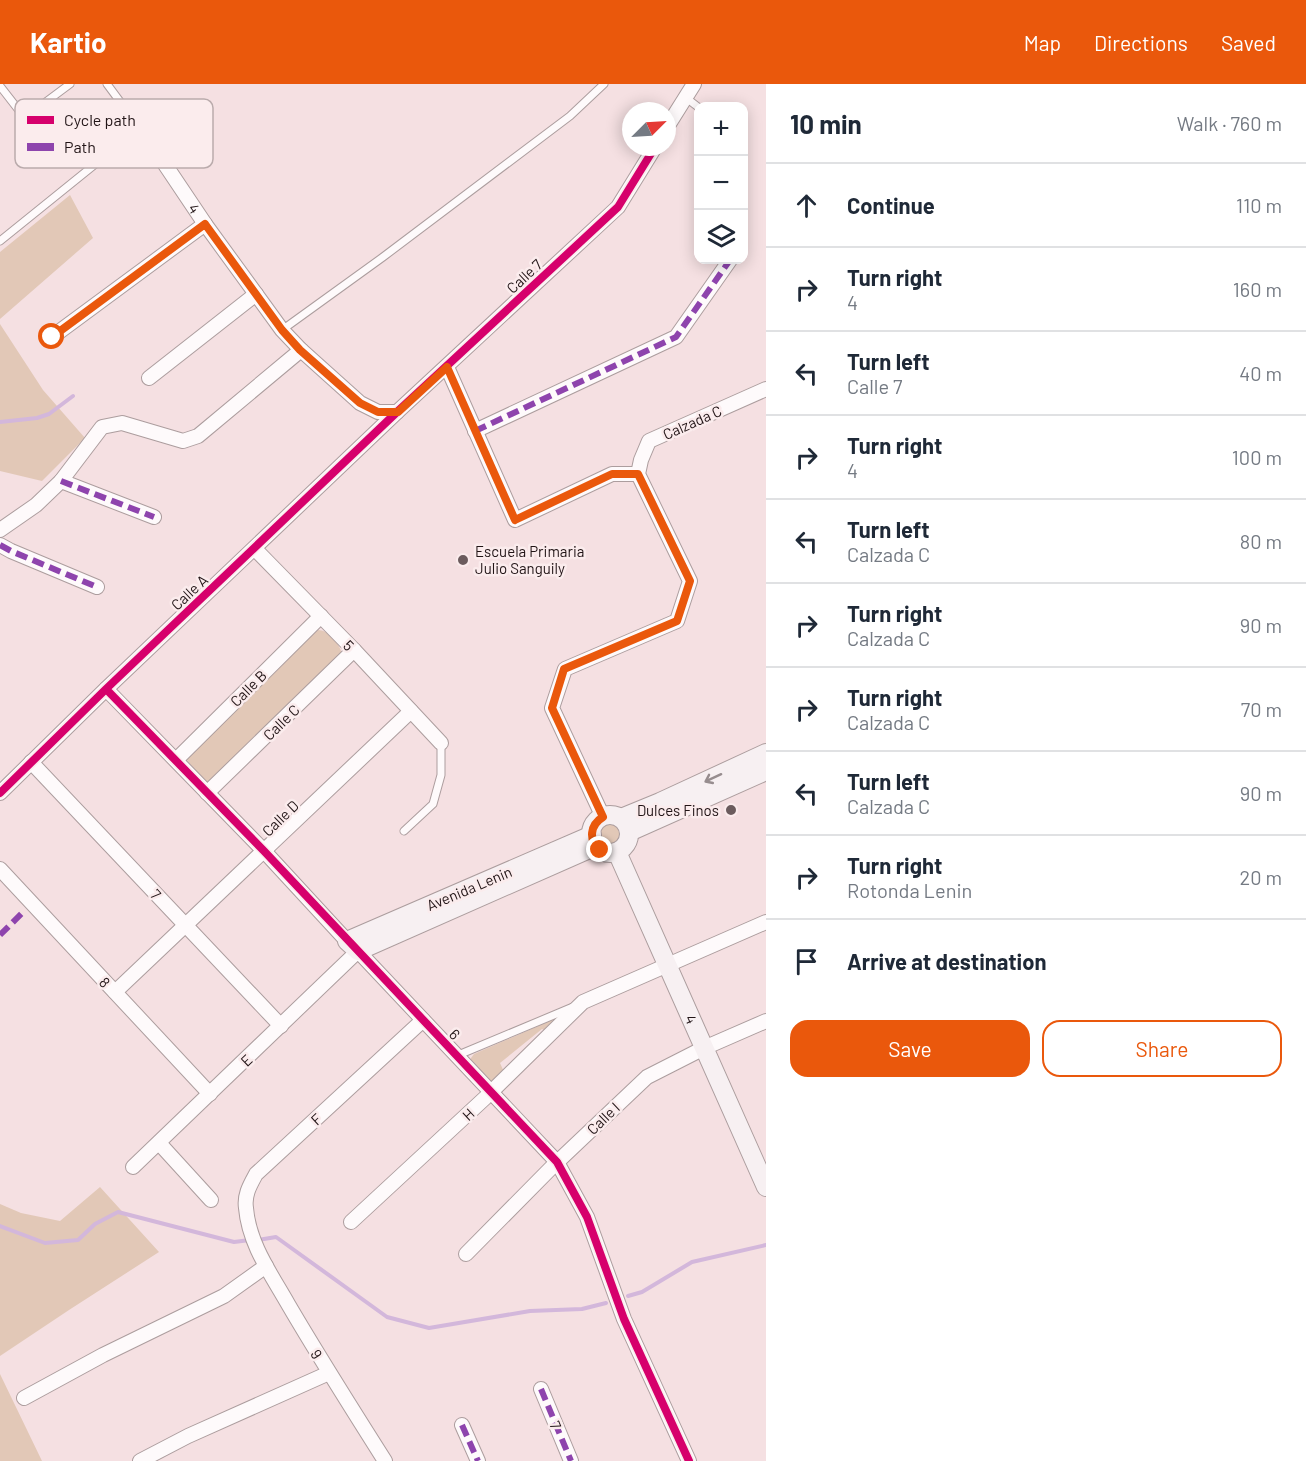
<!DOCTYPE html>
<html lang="en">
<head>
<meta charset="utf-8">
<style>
  :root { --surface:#fff; --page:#f6f6f7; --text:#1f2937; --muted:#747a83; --line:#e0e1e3; --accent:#ea580c }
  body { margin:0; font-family:Barlow,sans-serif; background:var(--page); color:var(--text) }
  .controls { position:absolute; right:18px; top:18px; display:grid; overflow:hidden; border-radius:12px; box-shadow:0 3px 15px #0003 }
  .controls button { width:54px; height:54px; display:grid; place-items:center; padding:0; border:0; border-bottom:2px solid var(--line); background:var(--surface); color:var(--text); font:30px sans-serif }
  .compass { position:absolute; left:622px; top:18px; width:54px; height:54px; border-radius:50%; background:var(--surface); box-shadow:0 3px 15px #0003; rotate:66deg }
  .stop { position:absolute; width:18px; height:18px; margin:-14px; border:4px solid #ea580c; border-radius:50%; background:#fff }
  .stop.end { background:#ea580c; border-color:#fff; box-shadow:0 2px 6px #0008 }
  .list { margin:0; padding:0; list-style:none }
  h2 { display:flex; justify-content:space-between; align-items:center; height:78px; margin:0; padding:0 24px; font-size:26px }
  h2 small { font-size:20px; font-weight:400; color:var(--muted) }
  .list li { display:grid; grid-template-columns:39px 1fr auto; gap:18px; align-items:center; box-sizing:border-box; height:84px; padding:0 24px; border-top:2px solid var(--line) }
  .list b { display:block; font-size:22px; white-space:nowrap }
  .list p { margin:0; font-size:20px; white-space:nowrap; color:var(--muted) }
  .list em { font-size:20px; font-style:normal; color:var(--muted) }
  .actions { display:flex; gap:12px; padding:18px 24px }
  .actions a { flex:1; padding:14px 0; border:2px solid var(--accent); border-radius:18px; text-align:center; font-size:21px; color:var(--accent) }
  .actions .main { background:var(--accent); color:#fff }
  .icon { flex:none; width:33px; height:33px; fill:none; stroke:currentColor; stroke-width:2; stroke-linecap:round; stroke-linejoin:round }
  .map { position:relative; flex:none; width:766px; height:1377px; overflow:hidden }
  header { display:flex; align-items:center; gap:36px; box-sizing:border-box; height:84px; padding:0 30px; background:var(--accent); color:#fff }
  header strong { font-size:28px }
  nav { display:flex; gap:33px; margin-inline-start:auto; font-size:21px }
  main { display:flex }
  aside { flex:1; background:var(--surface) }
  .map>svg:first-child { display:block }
  .green { fill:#e2c8b7 }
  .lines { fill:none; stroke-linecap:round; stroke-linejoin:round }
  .stream { stroke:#d3b7db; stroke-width:4 }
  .lane-casing { stroke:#ac9d9e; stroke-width:9 }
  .street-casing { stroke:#ac9d9e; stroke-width:16 }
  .secondary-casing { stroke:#ac9d9e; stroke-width:20 }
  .lane { stroke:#fefafb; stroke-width:7 }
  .street { stroke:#fefafb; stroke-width:14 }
  .secondary { stroke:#f7f0f2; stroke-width:18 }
  .quiet { stroke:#8e44ad; stroke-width:6; stroke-dasharray:12 6; stroke-linecap:butt }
  .cycleway-casing { stroke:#fbeced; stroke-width:11 }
  .cycleway { stroke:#d6006c; stroke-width:8 }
  .oneway { stroke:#978d8f }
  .route { stroke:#ea580c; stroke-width:8 }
  .poi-dot { fill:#6b5b5d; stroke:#fbeced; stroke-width:2 }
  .labels { text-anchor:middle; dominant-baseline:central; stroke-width:5; stroke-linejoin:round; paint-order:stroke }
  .street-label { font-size:15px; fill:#211416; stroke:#fbeced }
  .poi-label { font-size:15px; fill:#211416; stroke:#fbeced; text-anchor:start }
  .key { fill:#fbeced; stroke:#baabac; stroke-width:1.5 }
  .key-label { font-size:16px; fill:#211416 }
</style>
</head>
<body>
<header>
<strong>Kartio</strong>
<nav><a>Map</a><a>Directions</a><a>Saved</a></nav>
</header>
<main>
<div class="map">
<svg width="766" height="1377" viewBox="0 0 766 1377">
  <rect width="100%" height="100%" fill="#f5e0e2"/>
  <path class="green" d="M70,111l23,43 -93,81v-67z
    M0,240l43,66 42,48 -43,43 -42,-10z
    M318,546c10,0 22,14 24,24l-133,129 -5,-2 -18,-22 126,-126z
    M596 749a14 14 0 1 1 28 0a14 14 0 1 1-28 0Z
    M552,936l3,1 -7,11 -6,-3 -42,34 4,9 -9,11 -5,-1 -20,-20 1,-4 3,-4z
    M100,1103l59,65 -90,58 -69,46v-152l21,9 39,8z
    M0,1290l42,87h-42z"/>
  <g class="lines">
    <path class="stream" d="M0,338l37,-4 12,-4 24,-18
      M0,1142l45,17 33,-3 17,-16 23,-12 116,30 16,-2
      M258,1156l18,-3 111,80 42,11 101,-17 52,-2 24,-6
      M628,1212l14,-4 50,-30 74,-17"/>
    <g class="lane-casing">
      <path id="lane" d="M107,0l43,58
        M0,2l21,27 6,3 43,-32
        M685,13l13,10
        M0,157l140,-113
        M282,246l101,-73 187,-141 34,-32
        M404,747l29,-27 8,-29v-32
        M456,972l117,-49"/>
    </g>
    <g class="street-casing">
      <g id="street">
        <path d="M667,43l27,-43"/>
        <path id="s1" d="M150,58l55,82 77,106 19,20 59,53 18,9h19"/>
        <path d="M52,253l153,-113"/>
        <path d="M447,283l68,153 97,-46h26"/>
        <path d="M149,294l107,-84"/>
        <path d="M475,347l201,-94 54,-77"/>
        <path d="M61,397l93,36"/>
        <path d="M0,446l36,-25 25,-24 41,-54 20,-4 61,18 15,-5 103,-86"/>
        <path d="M0,461l11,6 86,36"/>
        <path d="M255,465l99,101 87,93"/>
        <path d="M106,605l158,162 83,90"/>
        <path d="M176,676l145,-144"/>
        <path d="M31,678l250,264"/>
        <path d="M0,709l106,-104 291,-277 221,-205 37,-60"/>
        <path d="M207,709l147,-143"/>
        <path d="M603,733l-51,-109 13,-39 112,-48 13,-40 -52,-107 3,-14 8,-19 117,-52"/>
        <path d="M0,785l210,225"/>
        <path d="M115,908l296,-281"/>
        <path d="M159,1059l52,57"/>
        <path d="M133,1083l225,-216 199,211 30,55 37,102 65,142"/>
        <path d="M351,1138l134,-124 98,-96 183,-80"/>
        <path d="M466,1170l86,-87 95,-90 57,-29 62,-27"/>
        <path d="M541,1305l30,72"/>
        <path d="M24,1314l79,-43 121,-59 42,-30"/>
        <path d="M462,1341l16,36"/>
        <path d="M140,1377l48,-25 141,-63"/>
        <path d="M385,1377c-33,-52 -66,-104 -97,-157 -17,-30 -39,-60 -42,-96 -2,-13 4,-23 10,-34l167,-154"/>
      </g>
    </g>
    <g class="secondary-casing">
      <g id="secondary">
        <circle cx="610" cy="750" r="19"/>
        <path d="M621,734l39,-16 106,-49"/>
        <path d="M629,748l137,-61"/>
        <path d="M592,751l-245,106 11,10 238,-105"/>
        <path id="s2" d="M617,768l149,335"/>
      </g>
    </g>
    <use href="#lane" class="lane"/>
    <use href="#street" class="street"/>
    <use href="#secondary" class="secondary"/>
    <path class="quiet" d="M475,347l201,-94 54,-77
      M61,397l93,36
      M0,461l11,6 86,36
      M0,851l24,-24
      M541,1305l30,72
      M462,1341l16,36"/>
    <g class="cycleway-casing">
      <path id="cycleway" d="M106,605l158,162 293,311 30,55 37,102 65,142
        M0,709l106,-104 291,-277 221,-205 37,-60"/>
    </g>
    <use href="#cycleway" class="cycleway"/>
  </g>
  <defs><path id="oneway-shaft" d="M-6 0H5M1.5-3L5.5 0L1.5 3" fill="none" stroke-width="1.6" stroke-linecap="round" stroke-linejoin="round" transform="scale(1.5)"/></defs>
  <use class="oneway" href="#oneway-shaft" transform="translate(713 694) rotate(155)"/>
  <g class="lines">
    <path class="route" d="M52,253l153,-113 77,106 18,20 60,53 18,9h20l49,-45 68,153 97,-46h26l52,107 -13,40 -113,48 -12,39 51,109c-13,8 -15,23 -3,33"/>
  </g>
  <g class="poi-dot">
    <circle cx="463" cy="476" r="6"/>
    <circle cx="731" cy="726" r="6"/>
  </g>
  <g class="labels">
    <g class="street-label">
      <text stroke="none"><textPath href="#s1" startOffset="80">4</textPath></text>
      <text transform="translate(524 192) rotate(-43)">Calle 7</text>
      <text transform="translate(692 338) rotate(-24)">Calzada C</text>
      <text transform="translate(189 508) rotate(-43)">Calle A</text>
      <text transform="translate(349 561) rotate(46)">5</text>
      <text transform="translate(248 604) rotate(-45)">Calle B</text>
      <text transform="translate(281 638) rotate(-44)">Calle C</text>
      <text transform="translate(280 734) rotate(-44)">Calle D</text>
      <text transform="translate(469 804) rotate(-23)">Avenida Lenin</text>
      <text transform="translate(156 810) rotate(47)">7</text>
      <text transform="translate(105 898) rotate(47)">8</text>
      <text stroke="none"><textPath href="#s2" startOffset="183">4</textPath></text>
      <text transform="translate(455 950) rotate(47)">6</text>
      <text transform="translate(246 976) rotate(-44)">E</text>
      <text transform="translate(468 1030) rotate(-43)">H</text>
      <text transform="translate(603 1034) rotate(-44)">Calle I</text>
      <text transform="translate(316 1035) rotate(-43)">F</text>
      <text transform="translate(317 1270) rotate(58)">9</text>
      <text transform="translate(556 1341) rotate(67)">7</text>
    </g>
    <g class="poi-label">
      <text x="475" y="467">Escuela Primaria<tspan x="475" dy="17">Julio Sanguily</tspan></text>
      <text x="719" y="726" text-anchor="end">Dulces Finos</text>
    </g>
  </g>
  <rect x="15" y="15" width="198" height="69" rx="9" class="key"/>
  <rect x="27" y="32" width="27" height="8" fill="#d6006c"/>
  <rect x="27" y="59" width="27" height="8" fill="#8e44ad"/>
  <g class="key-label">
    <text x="64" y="42">Cycle path</text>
    <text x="64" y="69">Path</text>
  </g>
</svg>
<div class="controls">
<button>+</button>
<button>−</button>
<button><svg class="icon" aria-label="layers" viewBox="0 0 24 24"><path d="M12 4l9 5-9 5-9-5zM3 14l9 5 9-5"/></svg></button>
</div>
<svg class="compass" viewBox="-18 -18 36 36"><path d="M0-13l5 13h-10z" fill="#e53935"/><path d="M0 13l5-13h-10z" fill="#747a83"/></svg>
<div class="stop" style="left:52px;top:253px"></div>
<div class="stop end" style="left:600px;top:766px"></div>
</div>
<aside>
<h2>10 min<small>Walk · 760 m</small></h2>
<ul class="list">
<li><svg class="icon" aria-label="ahead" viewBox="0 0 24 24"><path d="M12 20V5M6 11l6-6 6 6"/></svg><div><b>Continue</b></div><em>110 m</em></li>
<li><svg class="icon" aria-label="right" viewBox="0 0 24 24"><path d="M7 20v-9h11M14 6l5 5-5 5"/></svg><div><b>Turn right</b><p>4</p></div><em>160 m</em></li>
<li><svg class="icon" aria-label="left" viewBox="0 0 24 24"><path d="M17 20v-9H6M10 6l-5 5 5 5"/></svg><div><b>Turn left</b><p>Calle 7</p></div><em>40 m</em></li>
<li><svg class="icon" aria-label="right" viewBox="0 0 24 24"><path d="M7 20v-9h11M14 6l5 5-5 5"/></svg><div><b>Turn right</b><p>4</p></div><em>100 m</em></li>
<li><svg class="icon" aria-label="left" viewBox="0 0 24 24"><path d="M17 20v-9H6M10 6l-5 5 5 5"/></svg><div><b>Turn left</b><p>Calzada C</p></div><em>80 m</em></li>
<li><svg class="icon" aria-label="right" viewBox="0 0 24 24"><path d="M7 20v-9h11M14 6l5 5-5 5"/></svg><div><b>Turn right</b><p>Calzada C</p></div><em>90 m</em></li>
<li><svg class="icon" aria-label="right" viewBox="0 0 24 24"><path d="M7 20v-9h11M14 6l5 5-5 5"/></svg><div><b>Turn right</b><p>Calzada C</p></div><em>70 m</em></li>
<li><svg class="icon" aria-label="left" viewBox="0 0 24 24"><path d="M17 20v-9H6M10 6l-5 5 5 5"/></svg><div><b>Turn left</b><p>Calzada C</p></div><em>90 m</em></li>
<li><svg class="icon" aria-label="right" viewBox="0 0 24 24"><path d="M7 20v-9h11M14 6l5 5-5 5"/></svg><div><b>Turn right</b><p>Rotonda Lenin</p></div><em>20 m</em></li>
<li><svg class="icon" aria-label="arrive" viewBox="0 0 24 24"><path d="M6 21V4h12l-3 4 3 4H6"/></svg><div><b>Arrive at destination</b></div></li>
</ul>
<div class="actions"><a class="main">Save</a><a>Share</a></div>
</aside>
</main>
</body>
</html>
